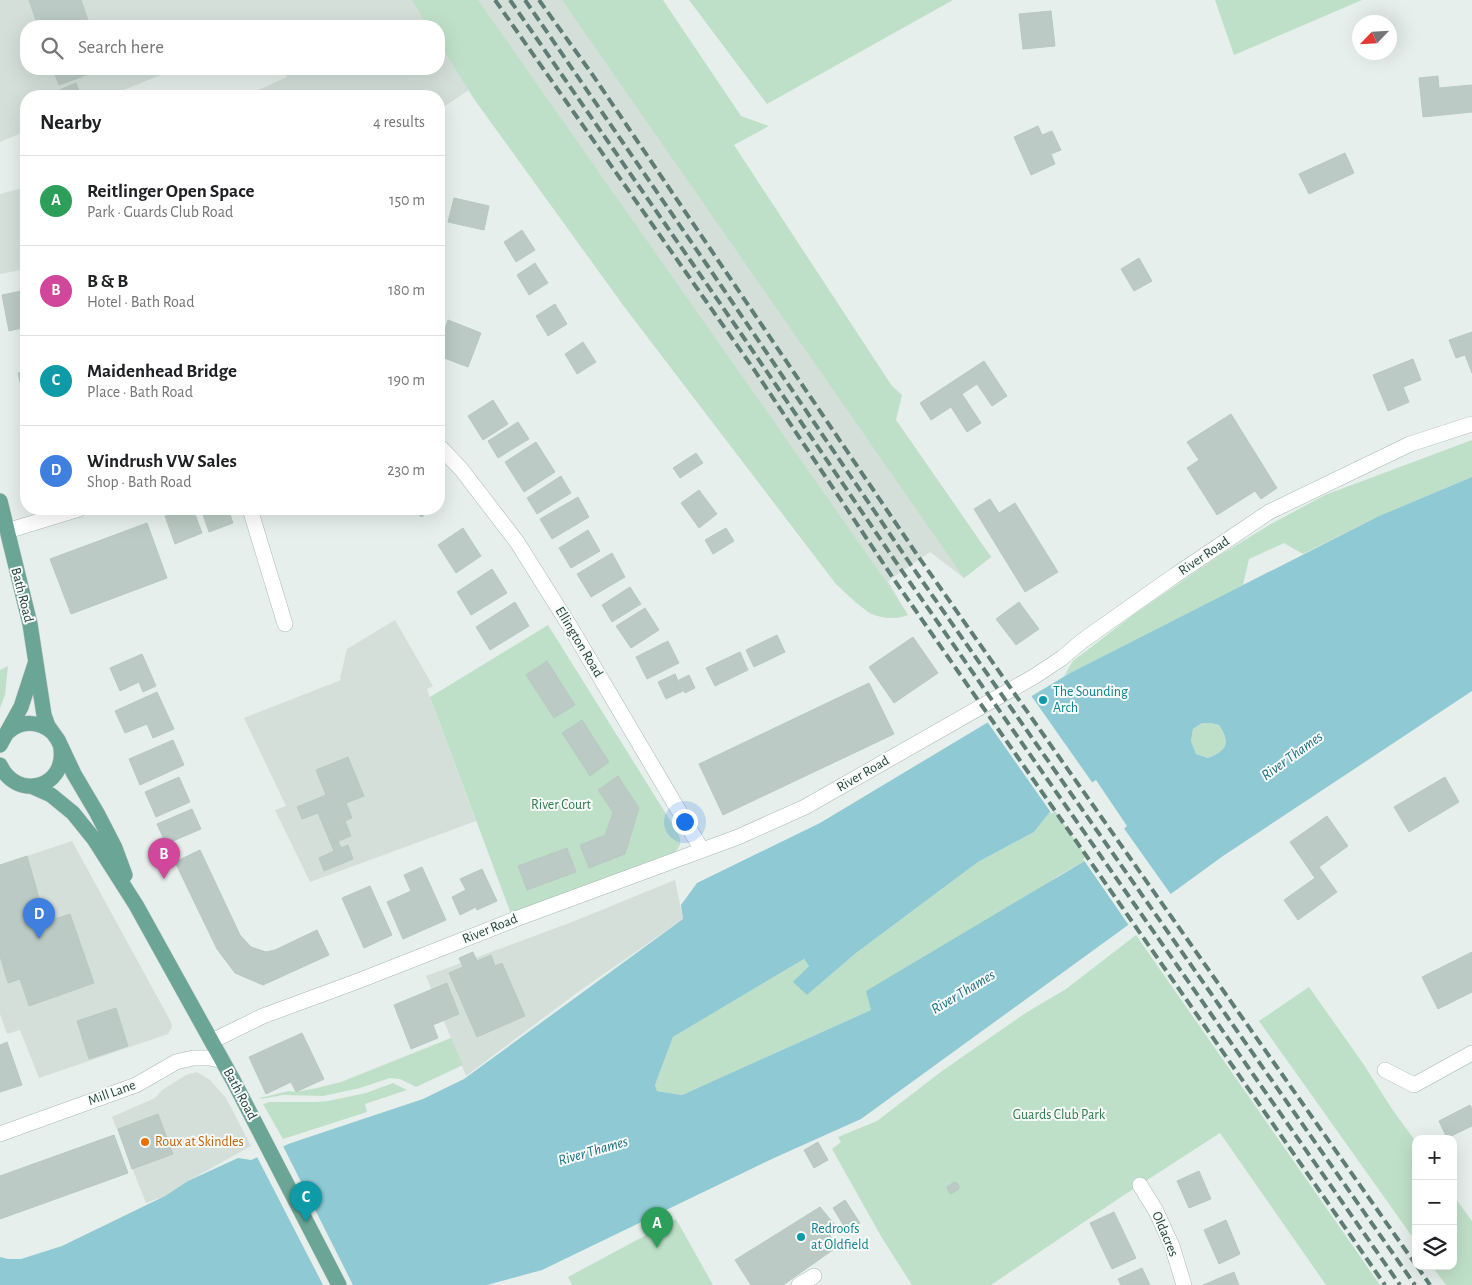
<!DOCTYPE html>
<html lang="en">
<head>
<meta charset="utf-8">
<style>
  :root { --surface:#fff; --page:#f2f2f2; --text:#202124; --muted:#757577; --line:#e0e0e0; --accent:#1a73e8 }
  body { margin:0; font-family:"Alegreya Sans",sans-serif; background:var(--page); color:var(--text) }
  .controls { position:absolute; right:15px; bottom:15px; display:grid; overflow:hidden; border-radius:10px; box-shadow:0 5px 20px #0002 }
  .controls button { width:45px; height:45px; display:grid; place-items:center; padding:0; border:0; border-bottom:1px solid var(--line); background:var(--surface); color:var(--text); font:25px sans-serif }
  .compass { position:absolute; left:1352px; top:15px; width:45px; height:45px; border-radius:50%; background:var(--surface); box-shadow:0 5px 20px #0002; rotate:245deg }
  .you { position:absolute; left:684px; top:821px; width:18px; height:18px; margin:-12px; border:4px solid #fff; border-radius:50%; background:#1a73e8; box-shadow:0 0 0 8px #1a73e833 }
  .badge { display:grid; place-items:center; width:32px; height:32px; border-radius:50%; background:var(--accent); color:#fff; font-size:16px; font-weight:700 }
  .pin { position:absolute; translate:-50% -41px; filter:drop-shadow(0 1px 2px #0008) }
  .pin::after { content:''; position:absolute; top:26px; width:18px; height:15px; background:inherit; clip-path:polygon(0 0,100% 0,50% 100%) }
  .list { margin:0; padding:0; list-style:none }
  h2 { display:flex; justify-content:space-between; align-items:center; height:65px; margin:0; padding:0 20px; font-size:21px }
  h2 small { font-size:16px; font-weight:400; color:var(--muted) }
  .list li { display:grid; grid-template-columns:32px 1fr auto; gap:15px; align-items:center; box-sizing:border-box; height:90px; padding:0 20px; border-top:1px solid var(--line) }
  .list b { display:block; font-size:19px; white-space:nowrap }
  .list p { margin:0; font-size:16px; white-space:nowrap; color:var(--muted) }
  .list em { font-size:16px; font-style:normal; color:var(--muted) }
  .icon { flex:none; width:28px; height:28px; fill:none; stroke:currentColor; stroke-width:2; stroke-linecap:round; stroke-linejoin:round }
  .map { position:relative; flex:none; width:1472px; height:1285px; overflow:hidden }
  .search { position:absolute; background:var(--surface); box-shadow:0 5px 20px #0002; left:20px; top:20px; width:425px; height:55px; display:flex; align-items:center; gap:12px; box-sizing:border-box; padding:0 18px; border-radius:20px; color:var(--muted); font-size:19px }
  .panel { position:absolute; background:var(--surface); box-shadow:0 5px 20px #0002; left:20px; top:90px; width:425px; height:425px; border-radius:20px }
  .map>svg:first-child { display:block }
  .built { fill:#d4dfda }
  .green { fill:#bfe0c8 }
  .water { fill:#8ec9d4; fill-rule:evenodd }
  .pier { fill:#e6efeb }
  .building { fill:#bbcac4; stroke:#b8c9c2 }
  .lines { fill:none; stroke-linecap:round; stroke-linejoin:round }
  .minor-casing { stroke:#a8b8b2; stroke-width:16 }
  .major-casing { stroke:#c2cac8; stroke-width:16 }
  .minor { stroke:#fff; stroke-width:15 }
  .major { stroke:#6aa596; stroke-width:15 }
  .rail { stroke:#5f7d75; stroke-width:4; stroke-dasharray:10 5; stroke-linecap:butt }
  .culture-dot { fill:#0f9aa8; stroke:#f7fbf9; stroke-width:2 }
  .food-dot { fill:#e8710a; stroke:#f7fbf9; stroke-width:2 }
  .labels { text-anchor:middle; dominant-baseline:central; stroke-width:4; stroke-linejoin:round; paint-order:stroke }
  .street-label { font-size:14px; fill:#24423a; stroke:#f7fbf9 }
  .culture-label { font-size:14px; fill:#0d838f; stroke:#f7fbf9; text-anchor:start }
  .park-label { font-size:14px; fill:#2d7a4b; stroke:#f7fbf9 }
  .food-label { font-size:14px; fill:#c56008; stroke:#f7fbf9; text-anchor:start }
  .water-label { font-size:15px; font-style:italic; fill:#1c6f80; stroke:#f7fbf9 }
</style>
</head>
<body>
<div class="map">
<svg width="1472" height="1285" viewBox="0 0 1472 1285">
  <rect width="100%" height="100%" fill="#e6efeb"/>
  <path class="built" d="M0,0h612l284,420 95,137 -27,21 -34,-26 -42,29 20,34 -10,3 -16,-1 -12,-3 -34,-30 -213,-279 -154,-215 -30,20v-14h-194l42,-19 -4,-8h156v-43h-413v43h149l-66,27h-83v35l-26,11z
    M26,187v82l-26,5v-80z
    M395,620l38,66 -6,3 49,132 -166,61 -35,-72 11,-4 -42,-88 97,-38 -1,-2 7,-29z
    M72,841l99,181 1,5 -4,7 -6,2 -123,42 -19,-48 -13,4 -7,-20v-149z
    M675,880l8,39 -105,73 -112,84 -40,-100 146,-54z
    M197,1072l13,8 16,18 25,48 -63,35 -23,15 -19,7 -34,-86 43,-19 7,-8 24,-15z"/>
  <path class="green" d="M412,0h66l405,577 25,38c-33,11 -50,-11 -72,-31l-213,-279 -149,-206 -35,-56v-17h-11z
    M562,0h101l78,116 28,10 -35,19 158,241 10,9 -6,25 95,137 -27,21z
    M689,0h264l-186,104z
    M1215,0h147l-128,55z
    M1472,440v37l-93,39 -76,38 -19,-11 -35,16 -6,26 -179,91 9,-15 60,-46 87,-60 51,-31 54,-29z
    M548,625l130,208c4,9 3,13 -4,20l-163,61 -81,-217z
    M8,666l-3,29 -5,13v-38z
    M1202,723h8l9,2c12,18 8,25 -11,33l-12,-4 -5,-13 2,-12z
    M1053,808l35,51 -30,17 -187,134 -189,85 -25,-4 -2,-6 18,-48 131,-78 5,7 -2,29 49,-42 122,-91 56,-30z
    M1136,935l244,350h-54l-106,-152 -99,64 -130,88h-79l-30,-47 -50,-89 9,-7 -3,-5 39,-16 65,-50 82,-57 42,-25z
    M1309,987l55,78 28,44 24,33v100l-157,-221z
    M451,1038l12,27 -47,22 -16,-8 -10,-1 -30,10 -37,8 -40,-1 -22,4 -1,-1 29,-7 7,1 21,-4 24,-6z
    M393,1083l14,7 -42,14 2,8 -84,27 -20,-35 7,-2h46l12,-1 38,-8z
    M1453,1195l19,26v64h-26l-14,-19h21z
    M676,1219l37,66h-141l-4,-8z"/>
  <path class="water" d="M1472,477v214l-249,165 -362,263 -87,39 -232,112 -55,15h-487v-28l8,2h13l41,-13 103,-50 23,-15 50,-23 13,2 40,-17 132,-44 41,-20 219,-160 -2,-14 16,-22 123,-60 250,-150 309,-157zM1202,723h8l9,2c12,18 8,25 -11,33l-12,-4 -5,-13 2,-12zM1096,780l31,46 -39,33 -222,132 5,19 -189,85 -25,-4 -2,-6 18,-48 131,-78 5,7 -16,16 14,13 49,-42 122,-91 56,-30 19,-24z"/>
  <path class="pier" d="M1030,694l64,91 -39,25 -3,4 -66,-94z
    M1123,827l49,69 -42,31 -47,-68z
    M282,1144l71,141h-30l-67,-130z"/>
  <path class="building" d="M29,0h52l9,26h-52z
    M1051,11l4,35 -32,3 -4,-35z
    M53,69h50l-44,16z
    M1438,76l1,12 33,-3v27l-49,5 -4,-39z
    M76,83l5,13h-24l-2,-4z
    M1038,126l4,9 10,-4 9,19 -10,4 4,10 -24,11 -17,-38z
    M1345,153l9,20 -45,21 -10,-20z
    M454,198l35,8 -5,24 -36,-8z
    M522,230l13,20 -19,12 -12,-20z
    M1139,258l13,23 -18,10 -13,-22z
    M535,263l13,20 -19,12 -12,-20z
    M26,290v37l-17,4 -7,-36z
    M555,304l12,20 -19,12 -12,-20z
    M448,320l33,13 -13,34 -29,-11v-11z
    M1472,332v41l-7,-18 -9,3 -7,-18z
    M583,342l13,20 -19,12 -12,-20z
    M1413,359l8,21 -18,7 6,15 -21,9 -15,-36z
    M984,361l23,35 -15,10 -15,-22 -15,10 19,29 -14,9 -16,-25 -20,13 -11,-17z
    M26,371v38l-8,-36z
    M493,400l15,24 -25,16 -15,-24z
    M1231,414l46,74 -16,11 -6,-8 -38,24 -30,-47 12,-8 -12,-18z
    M518,422l11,17 -31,19 -10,-17z
    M536,442l19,30 -31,20 -19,-30z
    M696,453l7,10 -23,15 -7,-10z
    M561,476l10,17 -34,21 -10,-16z
    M699,490l18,24 -18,14 -18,-25z
    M578,497l11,20 -37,22 -12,-20z
    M990,499l9,14 16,-10 43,69 -33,20 -51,-83z
    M183,509h10l9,24 -27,11 -10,-28z
    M201,509h27l5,14 -24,9z
    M411,509h17l-6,8z
    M147,523l20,55 -96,36 -21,-55z
    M463,528l18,28 -25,17 -18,-28z
    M726,528l8,13 -21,13 -8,-14z
    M588,530l12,21 -29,17 -12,-20z
    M612,553l13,24 -34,20 -14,-23z
    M492,569l15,24 -36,22 -14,-23z
    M630,587l11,17 -29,18 -10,-17z
    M515,602l14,24 -39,24 -14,-23z
    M1019,602l20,27 -23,16 -20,-26z
    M645,608l14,22 -28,18 -15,-22z
    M777,635l8,17 -31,15 -8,-17z
    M913,637l25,36 -44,30 -25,-36z
    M668,641l11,22 -32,16 -11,-22z
    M740,652l8,18 -33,16 -9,-18z
    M142,654l14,32 -13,6 -4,-10 -19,9 -10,-23z
    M547,661l28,44 -21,13 -28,-43z
    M675,674l8,17 -17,8 -8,-17z
    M689,675l6,13 -10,5 -6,-13z
    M869,683l25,51 -171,81 -24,-51z
    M157,692l17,37 -21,9 -6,-14 -22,9 -10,-22z
    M582,720l27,42 -19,14 -28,-43z
    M173,740l11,25 -44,20 -11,-26z
    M348,757l16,39 -18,7 6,15 -7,3 6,15 -20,8 -13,-31 -16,6 -5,-12 29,-12 -10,-25z
    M618,776l21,32 -14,46 -36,14 -9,-23 25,-10 8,-23 -15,-22z
    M179,777l11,25 -34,15 -11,-25z
    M1445,777l14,25 -50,30 -15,-25z
    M192,809l9,20 -35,15 -9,-20z
    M1327,816l21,30 -29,21 18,25 -39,28 -14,-20 31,-22 -25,-36z
    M338,841l3,7 7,-3 5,14 -29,12 -5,-13 15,-7 -3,-7z
    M567,848l9,24 -49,18 -9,-24z
    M200,850l40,85 11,12 15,5 9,-2 42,-20 12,25 -66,30 -28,-12 -18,-24 -42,-87z
    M27,856l19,66 24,-8 24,69 -65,23 -9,-27 -12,4 -8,-27v-91z
    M422,867l24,53 -43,19 -16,-37 24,-11 -7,-16z
    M482,869l15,32 -20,9 -1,-3 -16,8 -8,-18 14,-7 -6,-11z
    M370,886l22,49 -28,13 -22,-50z
    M473,952l4,9 14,-6 4,11 7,-3 23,53 -48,21 -28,-64 14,-6 -4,-9z
    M1472,952v40l-34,17 -16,-32z
    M447,983l12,31 -26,11 5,13 -27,11 -17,-44z
    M116,1008l12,38 -39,13 -12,-38z
    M302,1033l22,46 -28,13 -5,-10 -25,12 -17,-37z
    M7,1042l15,43 -22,7v-47z
    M1470,1105l2,4v17l-25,12 -8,-17z
    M158,1114l15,40 -41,15 -14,-40z
    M114,1135l14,38 -128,46v-43z
    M818,1142l10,18 -14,8 -10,-18z
    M1199,1171l12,28 -22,9 -12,-27z
    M954,1182l3,1 2,3v3l-8,5 -2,-1 -2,-6z
    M845,1200l15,23 -13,8 -14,-23z
    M820,1207l15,18 -10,2 12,20 -54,38h-32l-16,-25z
    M1114,1212l22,46 -24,11 -22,-46z
    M1226,1220l14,34 -21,10 -15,-34z
    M1142,1268l8,17h-29l-3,-6z
    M1234,1272l5,13h-36z"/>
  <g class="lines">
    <g class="minor-casing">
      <path id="minor" d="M439,446l22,23 56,73 54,86 131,222
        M250,509l35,115
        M7,531l72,-22
        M212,1041l51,-25 95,-35 163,-64 217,-80 67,-30 230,-131 27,-18 20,-17 92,-65 95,-64 141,-68 62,-20
        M1385,1070l29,15 58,-32
        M0,1134l136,-49 40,-23 17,-4h17l13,3
        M1140,1185l16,26 16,35 12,39
        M799,1285l15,-9"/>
    </g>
    <g class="major-casing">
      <path id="major" d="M0,501l30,123 14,91 4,11 10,14 16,34 23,39 18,35 10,27
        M8,732c13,-12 31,-11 44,0
        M0,745l21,-38 14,-43
        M0,765c17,36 66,23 61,-16
        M33,787l18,8 22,18 21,26 42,66 97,175 106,205"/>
    </g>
    <use href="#minor" class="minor"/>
    <use href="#major" class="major"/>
    <path class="rail" d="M495,0l260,371 138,207 492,707
      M510,0l234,338 158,233 498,714
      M525,0l182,265 204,300 504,720
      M539,0l53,74 328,485 496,706
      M1417,1266l13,19"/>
  </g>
  <g class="culture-dot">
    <circle cx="1043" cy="700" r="5"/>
    <circle cx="801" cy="1237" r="5"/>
  </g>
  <circle class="food-dot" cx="145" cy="1142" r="5"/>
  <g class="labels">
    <g class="street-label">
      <text transform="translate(1204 556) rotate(-34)">River Road</text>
      <text transform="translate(22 595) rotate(76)">Bath Road</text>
      <text transform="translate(579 642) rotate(59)">Ellington Road</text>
      <text transform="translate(863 774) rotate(-30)">River Road</text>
      <text transform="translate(490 929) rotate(-22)">River Road</text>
      <text transform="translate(112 1093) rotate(-20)">Mill Lane</text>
      <text transform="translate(240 1094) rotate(62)">Bath Road</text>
      <text transform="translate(1165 1234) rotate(67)">Oldacres</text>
    </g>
    <g class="culture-label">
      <text x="1053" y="692">The Sounding<tspan x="1053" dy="16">Arch</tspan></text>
      <text x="811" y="1229">Redroofs<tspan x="811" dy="16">at Oldfield</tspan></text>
    </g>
    <g class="park-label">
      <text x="561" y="805">River Court</text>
      <text x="1059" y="1115">Guards Club Park</text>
    </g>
    <g class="food-label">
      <text x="155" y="1142">Roux at Skindles</text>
    </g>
    <g class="water-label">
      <text transform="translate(1292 756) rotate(-36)">River Thames</text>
      <text transform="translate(963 992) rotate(-31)">River Thames</text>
      <text transform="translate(593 1151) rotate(-16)">River Thames</text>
    </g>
  </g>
</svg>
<div class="controls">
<button>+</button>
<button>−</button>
<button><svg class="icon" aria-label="layers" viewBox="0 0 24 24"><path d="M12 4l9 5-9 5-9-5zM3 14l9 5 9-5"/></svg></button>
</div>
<svg class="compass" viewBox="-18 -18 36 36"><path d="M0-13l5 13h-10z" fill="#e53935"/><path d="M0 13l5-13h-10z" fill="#757577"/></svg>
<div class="you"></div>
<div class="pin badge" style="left:657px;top:1248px;background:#2e9e5b">A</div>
<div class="pin badge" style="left:164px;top:879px;background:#d1479c">B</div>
<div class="pin badge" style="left:306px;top:1222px;background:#0f9aa8">C</div>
<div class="pin badge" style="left:39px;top:939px;background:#3f7fe0">D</div>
<div class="search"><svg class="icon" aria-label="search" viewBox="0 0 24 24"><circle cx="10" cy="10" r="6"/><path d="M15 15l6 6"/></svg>Search here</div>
<section class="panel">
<h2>Nearby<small>4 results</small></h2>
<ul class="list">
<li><span class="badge" style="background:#2e9e5b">A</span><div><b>Reitlinger Open Space</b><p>Park · Guards Club Road</p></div><em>150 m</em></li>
<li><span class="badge" style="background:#d1479c">B</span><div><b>B &amp; B</b><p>Hotel · Bath Road</p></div><em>180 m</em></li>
<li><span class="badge" style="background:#0f9aa8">C</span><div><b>Maidenhead Bridge</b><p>Place · Bath Road</p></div><em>190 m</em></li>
<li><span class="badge" style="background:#3f7fe0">D</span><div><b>Windrush VW Sales</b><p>Shop · Bath Road</p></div><em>230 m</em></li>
</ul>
</section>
</div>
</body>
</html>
